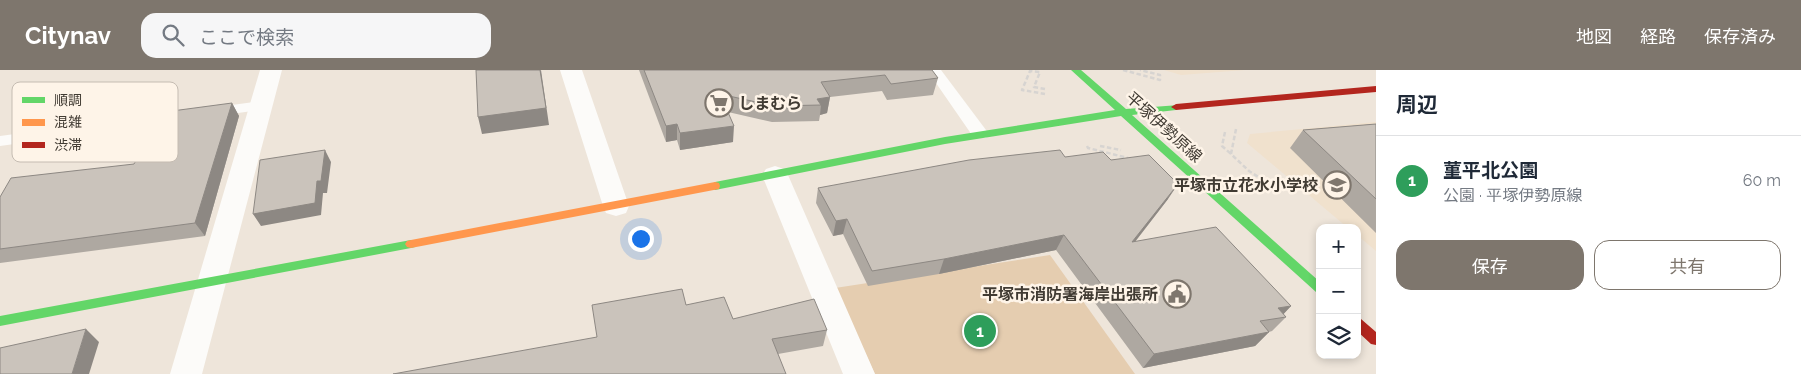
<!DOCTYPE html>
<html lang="ja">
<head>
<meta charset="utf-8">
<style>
  :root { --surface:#fff; --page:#f6f6f7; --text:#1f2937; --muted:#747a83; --line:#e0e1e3; --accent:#7e766d }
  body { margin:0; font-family:Raleway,"Noto Sans JP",sans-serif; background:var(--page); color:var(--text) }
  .controls { position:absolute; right:15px; bottom:15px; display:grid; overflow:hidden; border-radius:10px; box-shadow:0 2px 8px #0003 }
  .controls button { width:45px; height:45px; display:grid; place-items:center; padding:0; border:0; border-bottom:1px solid var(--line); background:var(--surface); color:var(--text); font:25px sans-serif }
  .you { position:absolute; left:640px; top:168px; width:18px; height:18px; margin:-12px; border:4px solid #fff; border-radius:50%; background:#1a73e8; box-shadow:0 0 0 8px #1a73e833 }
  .badge { display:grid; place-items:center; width:32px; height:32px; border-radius:50%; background:var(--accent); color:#fff; font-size:16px; font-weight:700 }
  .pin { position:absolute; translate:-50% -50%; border:2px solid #fff; box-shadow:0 1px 5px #0006 }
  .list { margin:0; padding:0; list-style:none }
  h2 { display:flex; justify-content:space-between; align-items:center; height:65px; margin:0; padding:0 20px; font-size:21px }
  h2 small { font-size:16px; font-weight:400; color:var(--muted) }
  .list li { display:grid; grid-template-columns:32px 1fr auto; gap:15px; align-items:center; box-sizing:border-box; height:90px; padding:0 20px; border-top:1px solid var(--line) }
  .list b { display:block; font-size:19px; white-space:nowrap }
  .list p { margin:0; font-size:16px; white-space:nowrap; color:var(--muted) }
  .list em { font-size:16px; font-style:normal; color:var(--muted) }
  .actions { display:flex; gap:10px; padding:15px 20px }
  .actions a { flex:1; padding:11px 0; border:1px solid var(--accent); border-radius:15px; text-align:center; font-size:18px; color:var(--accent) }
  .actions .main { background:var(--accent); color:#fff }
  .icon { flex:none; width:28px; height:28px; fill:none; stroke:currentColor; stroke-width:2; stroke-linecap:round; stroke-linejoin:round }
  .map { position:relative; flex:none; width:1376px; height:304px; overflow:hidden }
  header { display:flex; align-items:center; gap:30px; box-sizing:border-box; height:70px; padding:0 25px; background:var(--accent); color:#fff }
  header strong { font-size:24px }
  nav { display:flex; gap:28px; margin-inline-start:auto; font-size:18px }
  .search { width:350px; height:45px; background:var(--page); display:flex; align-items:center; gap:12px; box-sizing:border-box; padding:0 18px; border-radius:15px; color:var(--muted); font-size:19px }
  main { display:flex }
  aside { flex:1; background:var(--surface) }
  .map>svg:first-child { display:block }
  .built { fill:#f0e1cd }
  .green { fill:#e5cdb0 }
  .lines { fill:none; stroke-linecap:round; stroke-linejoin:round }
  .path { stroke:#d7d4d1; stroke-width:2.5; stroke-dasharray:4.5 2.5; stroke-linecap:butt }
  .lane { fill:#fcfbf9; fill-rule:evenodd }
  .street { fill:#fcfbf9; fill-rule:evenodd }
  .fast { fill:#63d668; fill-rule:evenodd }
  .slow { fill:#ff974d; fill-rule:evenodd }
  .jam { fill:#b3261e; fill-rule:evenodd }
  .wall { fill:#aea8a1 }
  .shaded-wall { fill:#8d8883 }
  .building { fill:#cac3bb; stroke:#8d8883 }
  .labels { text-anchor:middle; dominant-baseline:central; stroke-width:5; stroke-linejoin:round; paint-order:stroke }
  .poi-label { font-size:16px; font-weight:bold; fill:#413b33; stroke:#fef4e8; text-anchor:end }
  .street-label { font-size:16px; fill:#413b33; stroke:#fef4e8 }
  .key { fill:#fef4e8; stroke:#c5bcb2; stroke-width:1 }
  .key-label { font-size:14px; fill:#413b33 }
</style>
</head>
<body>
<header>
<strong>Citynav</strong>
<div class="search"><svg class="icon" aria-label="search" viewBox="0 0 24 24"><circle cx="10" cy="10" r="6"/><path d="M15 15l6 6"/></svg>ここで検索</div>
<nav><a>地図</a><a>経路</a><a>保存済み</a></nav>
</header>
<main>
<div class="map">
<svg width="1376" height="304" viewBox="0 0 1376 304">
  <rect width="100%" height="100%" fill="#eee5da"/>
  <path class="built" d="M1164,0h81l-64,5z
    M1376,52v129l-19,-16v-7h-9l-101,-85 3,-9z"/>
  <path class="green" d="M1050,185l85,119h-260l-40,-86z"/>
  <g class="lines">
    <path class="path" d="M1123,0l37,10v-5l-20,-5
      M1045,19l-11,-2 6,-15 -10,-1 -8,19 23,4
      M1236,59l-5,25 18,17 22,14
      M1225,62l-3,14 9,8
      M1087,76l1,2 40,10
      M1100,76l21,4"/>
    <path class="lane" d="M927,0h14l45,60 2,4 -2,4h-12z
      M261,31l5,2 3,3 -3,3 -266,37v-10z"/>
    <path class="street" d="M260,0h22l-80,304h-32z
      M560,0h22l47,136 -3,7 -10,3 -10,-3 -3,-7z
      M775,96l9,3 4,6 87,199h-32l-81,-199 4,-6z"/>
    <path class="fast" d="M1071,0h10l45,39 53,-4 2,2 -5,3 -44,5 188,167v12l-4,-2 -195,-176 -176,28 -230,46 -5,-4 5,-4 230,-45 170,-27z
      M411,170l4,1 2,3 -2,3 -4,1 -411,78v-10z"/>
    <path class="slow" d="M715,112l4,1 1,3 -1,3 -308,59 -4,-1 -2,-3 2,-3 4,-1z"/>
    <path class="jam" d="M1376,16v6l-200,18 -5,-3 5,-3z
      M1357,248l4,1 15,13v13l-5,-1 -14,-13z"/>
  </g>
  <path class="wall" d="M639,0h293l6,8 -5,17 -46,5 -5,-9 -52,6 -3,16 -7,2 -1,6 -47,1 -44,-10 5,30 -53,8 -3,-10 -11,2z
    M232,33l7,13 -34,120 -205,27v-66l134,-33 23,-7z
    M1376,54v109l-86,-85 13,-18z
    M1065,87l46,3 57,39 -33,43 156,64 -8,8 3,3 -14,14 -3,1 -14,14 -112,22 -87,-118 -117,24 -71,12 -25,-52 -10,2 -17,-33 2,-15z
    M686,235l47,14 94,11 -4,16 -45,8 -181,-17z"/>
  <path class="shaded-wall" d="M541,0l8,55 -67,9 -4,-17z
    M830,27l-3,16 -7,2 1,-10 -4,-6z
    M232,33l7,13 -34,120 -10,-13z
    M677,54v16l-11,2v-16z
    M734,56l-1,16 -53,8v-17z
    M325,80l6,12 -4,31h-4l-2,22 -60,11 -8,-12 64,-33z
    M1178,114l-10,15 -45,58 9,-15z
    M847,149l-4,15 -10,2 3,-15z
    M1064,165l-8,15 -117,24 5,-15z
    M1291,236l-11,12 -2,-10z
    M86,259l13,13 -10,32h-17z
    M1269,262l-14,14 -112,22 11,-14z"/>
  <path class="building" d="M476,0h64l6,38 -68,9z
    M644,0h288l6,8 -47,6 -6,-9 -64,7 9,15 -13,2 4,6 -47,1 -54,-12 14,32 -54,7 -3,-9 -11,2z
    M232,33l-37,120 -195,26v-52l11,-19 123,-14 3,-5 20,-2 15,-46z
    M1376,54v75l-73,-69z
    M325,80l-4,31h-4l-2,22 -62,11 7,-54z
    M1060,80l5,7 38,-5 8,8 38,-5 29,29 -46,58 84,-15 75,79 -13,2 8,9 -26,4 9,11 -115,22 -90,-119 -120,24 -72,12 -25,-52 -11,2 -18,-33 151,-28z
    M682,219l4,16 38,-8 9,22 81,-20 13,31 -55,9 14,35h-393l204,-37 -5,-32z
    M86,259l-14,45h-72v-26z"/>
  <defs>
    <g id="supermarket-ring" transform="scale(1.4375)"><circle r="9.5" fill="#fef4e8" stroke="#7e766d" stroke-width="1.5"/><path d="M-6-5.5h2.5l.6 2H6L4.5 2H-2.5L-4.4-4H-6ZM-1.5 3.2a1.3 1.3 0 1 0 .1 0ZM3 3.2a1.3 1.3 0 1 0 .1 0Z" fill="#7e766d"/></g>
    <g id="school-ring" transform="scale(1.4375)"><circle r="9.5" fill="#fef4e8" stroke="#7e766d" stroke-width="1.5"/><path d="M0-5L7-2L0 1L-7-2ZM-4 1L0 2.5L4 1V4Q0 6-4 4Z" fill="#7e766d"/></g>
    <g id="civic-ring" transform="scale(1.4375)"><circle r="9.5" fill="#fef4e8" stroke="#7e766d" stroke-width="1.5"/><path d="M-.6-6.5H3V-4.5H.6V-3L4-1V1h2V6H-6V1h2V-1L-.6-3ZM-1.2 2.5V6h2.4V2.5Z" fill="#7e766d"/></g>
  </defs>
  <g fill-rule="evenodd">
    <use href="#supermarket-ring" x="719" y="33"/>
    <use href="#school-ring" x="1337" y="115"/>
    <use href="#civic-ring" x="1177" y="224"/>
  </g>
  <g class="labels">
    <g class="poi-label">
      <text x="738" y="33" text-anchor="start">しまむら</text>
      <text x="1318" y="115">平塚市立花水小学校</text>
      <text x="1158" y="224">平塚市消防署海岸出張所</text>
    </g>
    <g class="street-label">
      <text transform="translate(1164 57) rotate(42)">平塚伊勢原線</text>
    </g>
  </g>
  <rect x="12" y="12" width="166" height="80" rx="8" class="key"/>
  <rect x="22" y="27" width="23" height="6" fill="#63d668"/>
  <rect x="22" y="49" width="23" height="7" fill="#ff974d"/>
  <rect x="22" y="72" width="23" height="6" fill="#b3261e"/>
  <g class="key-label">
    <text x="54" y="35">順調</text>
    <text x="54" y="57">混雑</text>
    <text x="54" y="80">渋滞</text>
  </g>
</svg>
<div class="controls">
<button>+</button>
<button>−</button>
<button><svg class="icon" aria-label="layers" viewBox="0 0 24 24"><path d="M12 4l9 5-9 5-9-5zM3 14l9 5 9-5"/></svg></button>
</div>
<div class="you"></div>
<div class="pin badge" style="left:980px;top:261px;background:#2e9e5b">1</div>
</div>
<aside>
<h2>周辺<small></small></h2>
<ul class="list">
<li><span class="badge" style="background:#2e9e5b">1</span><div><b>菫平北公園</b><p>公園 · 平塚伊勢原線</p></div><em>60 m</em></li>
</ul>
<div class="actions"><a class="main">保存</a><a>共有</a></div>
</aside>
</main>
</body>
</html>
